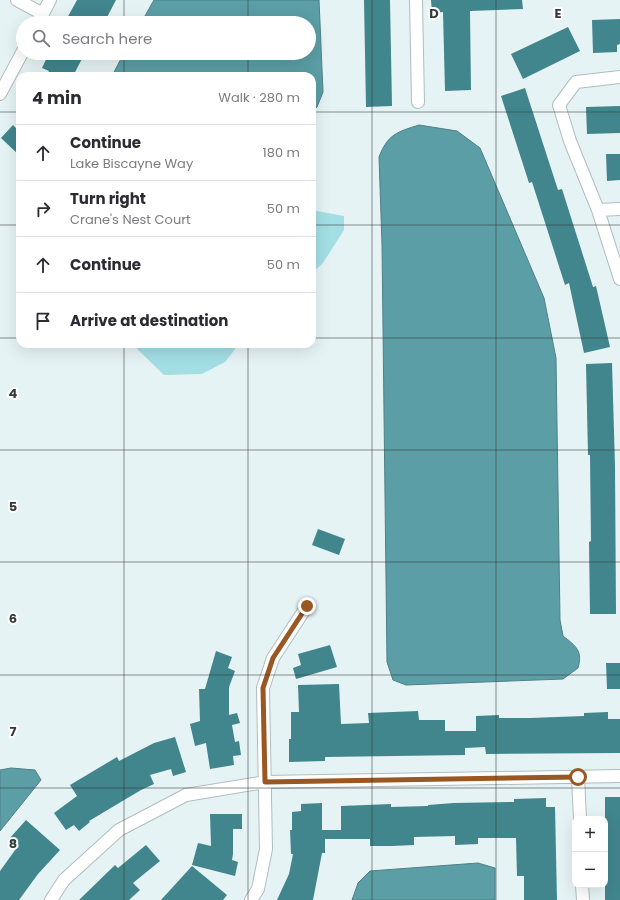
<!DOCTYPE html>
<html lang="en">
<head>
<meta charset="utf-8">
<style>
  :root { --surface:#fff; --page:#f2f2f3; --text:#2b2b33; --muted:#7c7c81; --line:#e1e1e2 }
  body { margin:0; font-family:Poppins,sans-serif; background:var(--page); color:var(--text) }
  .controls { position:absolute; right:12px; bottom:12px; display:grid; overflow:hidden; border-radius:8px; box-shadow:0 4px 16px #0002 }
  .controls button { width:36px; height:36px; display:grid; place-items:center; padding:0; border:0; border-bottom:1px solid var(--line); background:var(--surface); color:var(--text); font:20px sans-serif }
  .stop { position:absolute; width:12px; height:12px; margin:-9px; border:3px solid #985723; border-radius:50%; background:#fff }
  .stop.end { background:#985723; border-color:#fff; box-shadow:0 1px 4px #0008 }
  .list { margin:0; padding:0; list-style:none }
  h2 { display:flex; justify-content:space-between; align-items:center; height:52px; margin:0; padding:0 16px; font-size:17px }
  h2 small { font-size:13px; font-weight:400; color:var(--muted) }
  .list li { display:grid; grid-template-columns:26px 1fr auto; gap:12px; align-items:center; box-sizing:border-box; height:56px; padding:0 16px; border-top:1px solid var(--line) }
  .list b { display:block; font-size:15px; white-space:nowrap }
  .list p { margin:0; font-size:13px; white-space:nowrap; color:var(--muted) }
  .list em { font-size:13px; font-style:normal; color:var(--muted) }
  .icon { flex:none; width:22px; height:22px; fill:none; stroke:currentColor; stroke-width:2; stroke-linecap:round; stroke-linejoin:round }
  .map { position:relative; flex:none; width:620px; height:900px; overflow:hidden }
  .search { position:absolute; background:var(--surface); box-shadow:0 4px 16px #0002; left:16px; top:16px; width:300px; height:44px; display:flex; align-items:center; gap:10px; box-sizing:border-box; padding:0 14px; border-radius:22px; color:var(--muted); font-size:15px }
  .panel { position:absolute; background:var(--surface); box-shadow:0 4px 16px #0002; left:16px; top:72px; width:300px; height:276px; border-radius:12px }
  .map>svg:first-child { display:block }
  .green { fill:#a3dee5 }
  .water { fill:#5b9ea6; stroke:#4f8085 }
  .building { fill:#41858d }
  .lines { fill:none; stroke-linecap:round; stroke-linejoin:round }
  .minor-casing { stroke:#b1bdbf; stroke-width:14 }
  .minor { stroke:#fff; stroke-width:12 }
  .route { stroke:#985723; stroke-width:5 }
  .grid { fill:none; stroke:#343939; stroke-width:1; stroke-opacity:0.55 }
  .grid-label { font-size:13px; text-anchor:middle; font-weight:bold; fill:#343939; stroke:#fff; stroke-width:4; stroke-linejoin:round; paint-order:stroke }
</style>
</head>
<body>
<div class="map">
<svg width="620" height="900" viewBox="0 0 620 900">
  <rect width="100%" height="100%" fill="#e6f3f4"/>
  <path class="green" d="M312,210l32,6v14l-21,33 -11,10z
    M132,344h107l-14,18 -23,12 -38,1z"/>
  <path class="water" d="M154,0h165l4,92 -6,15 -5,3v-34h-200l12,-23h185v-30h-168z
    M419,125l38,6 23,17 64,150 12,60 4,262 3,16c13,10 20,15 15,32l-15,11 -157,6 -13,-5 -6,-18 -5,-418 -3,-87c9,-23 18,-25 40,-32z
    M11,768l24,2 6,10 -41,51v-61z
    M478,863l17,5v32h-143l6,-17 12,-12z"/>
  <path class="building" d="M77,0h39l-12,23h-33l-5,-3z
    M364,0h26l2,106 -26,1z
    M431,0h91l1,9 -53,2 1,79 -26,1 -2,-79 -11,1z
    M620,19v25l-3,1v7l-24,1 -1,-33z
    M568,27l12,24 -57,28 -12,-25z
    M49,53h36l-12,23h-27l3,-5 -7,-3z
    M525,88l33,102 4,-1 31,98 3,-1 14,61 -26,6 -15,-70 -4,2 -33,-103 -3,1 -28,-87z
    M620,106v27l-33,1 -1,-27z
    M13,125l7,7v24l-19,-18z
    M606,154h14v26l-13,1z
    M612,363l3,103 1,148h-26l-1,-72 2,-1 -1,-86h-2l-2,-91z
    M318,529l27,10 -6,16 -27,-10z
    M330,645l7,22 -41,12 -3,-11 8,-3 -3,-11z
    M216,651l16,6 -4,11 7,3 -6,16v28l8,-2 3,10 -8,2 3,17 4,-1 2,14 -8,1 1,9 -24,4 -4,-26 -11,3 -5,-22 10,-3 -1,-32h6z
    M606,663h14v26h-13z
    M339,684l2,40 28,-1 -1,-10 50,-2 1,9h26v11h31v-15l23,-1v3h31l54,-2v-3l24,-1v7h12v34l-134,1 -1,-7 -20,1v7l-140,2v4l-36,1v-23h2v-27h8l-1,-27z
    M175,737l11,35 -13,4 -2,-7 -21,6 4,9 -13,6 -52,31 1,1 -11,9 -5,-6 -8,5 -12,-17 23,-17 -7,-11 47,-28 2,4 35,-18z
    M605,797h15v103h-15z
    M546,798v9h9l2,93h-33v-24h-7l-1,-38h-38v6l-23,1v-9l-41,1v8l-22,1h-22v-7h-45v14h-3l-9,47h-36l12,-26 4,-20h-2l-1,-24h2v-18l9,-1v-7l21,-1v27h19v-24l50,-2v3l37,-1v-1l26,-2 60,-1v-3z
    M210,814h32v15h-9v25l-1,6 6,2 -3,14 -43,-11 6,-22 13,3z
    M26,820l34,30 -22,24 -19,26h-19v-29l18,-25 -9,-7z
    M146,845l14,16 -27,22 7,7 -11,10h-50l36,-35 3,3z
    M192,866l35,29 -4,5h-62z"/>
  <g class="lines">
    <g class="minor-casing">
      <path id="minor" d="M17,0l26,14
        M416,0l2,102
        M38,23l12,-23
        M620,77l-44,5 -17,23 11,36 28,69 22,69
        M0,94l23,-43
        M598,210l22,-1
        M578,777l2,42
        M582,885l1,15
        M51,900l13,-20 55,-50 67,-35 79,-13 355,-6
        M251,900l7,-11 8,-40 -3,-161 10,-30 34,-52"/>
    </g>
    <use href="#minor" class="minor"/>
  </g>
  <g class="lines">
    <path class="route" d="M307,606l-34,52 -10,30 2,94 313,-5"/>
  </g>
  <path class="grid" d="M124,0v23M248,0v23M372,0v900M496,0v900M124,53v23M248,53v23M0,112h20M312,112h308M0,225h20M312,225h308M0,338h20M312,338h308M124,344v556M248,344v556M0,450h620M0,562h620M0,675h620M0,788h620"/>
  <g class="grid-label">
    <text x="434" y="18">D</text>
    <text x="558" y="18">E</text>
    <text x="13" y="398">4</text>
    <text x="13" y="511">5</text>
    <text x="13" y="623">6</text>
    <text x="13" y="736">7</text>
    <text x="13" y="848">8</text>
  </g>
</svg>
<div class="controls">
<button>+</button>
<button>−</button>
</div>
<div class="stop" style="left:578px;top:777px"></div>
<div class="stop end" style="left:307px;top:606px"></div>
<div class="search"><svg class="icon" aria-label="search" viewBox="0 0 24 24"><circle cx="10" cy="10" r="6"/><path d="M15 15l6 6"/></svg>Search here</div>
<section class="panel">
<h2>4 min<small>Walk · 280 m</small></h2>
<ul class="list">
<li><svg class="icon" aria-label="ahead" viewBox="0 0 24 24"><path d="M12 20V5M6 11l6-6 6 6"/></svg><div><b>Continue</b><p>Lake Biscayne Way</p></div><em>180 m</em></li>
<li><svg class="icon" aria-label="right" viewBox="0 0 24 24"><path d="M7 20v-9h11M14 6l5 5-5 5"/></svg><div><b>Turn right</b><p>Crane's Nest Court</p></div><em>50 m</em></li>
<li><svg class="icon" aria-label="ahead" viewBox="0 0 24 24"><path d="M12 20V5M6 11l6-6 6 6"/></svg><div><b>Continue</b></div><em>50 m</em></li>
<li><svg class="icon" aria-label="arrive" viewBox="0 0 24 24"><path d="M6 21V4h12l-3 4 3 4H6"/></svg><div><b>Arrive at destination</b></div></li>
</ul>
</section>
</div>
</body>
</html>
